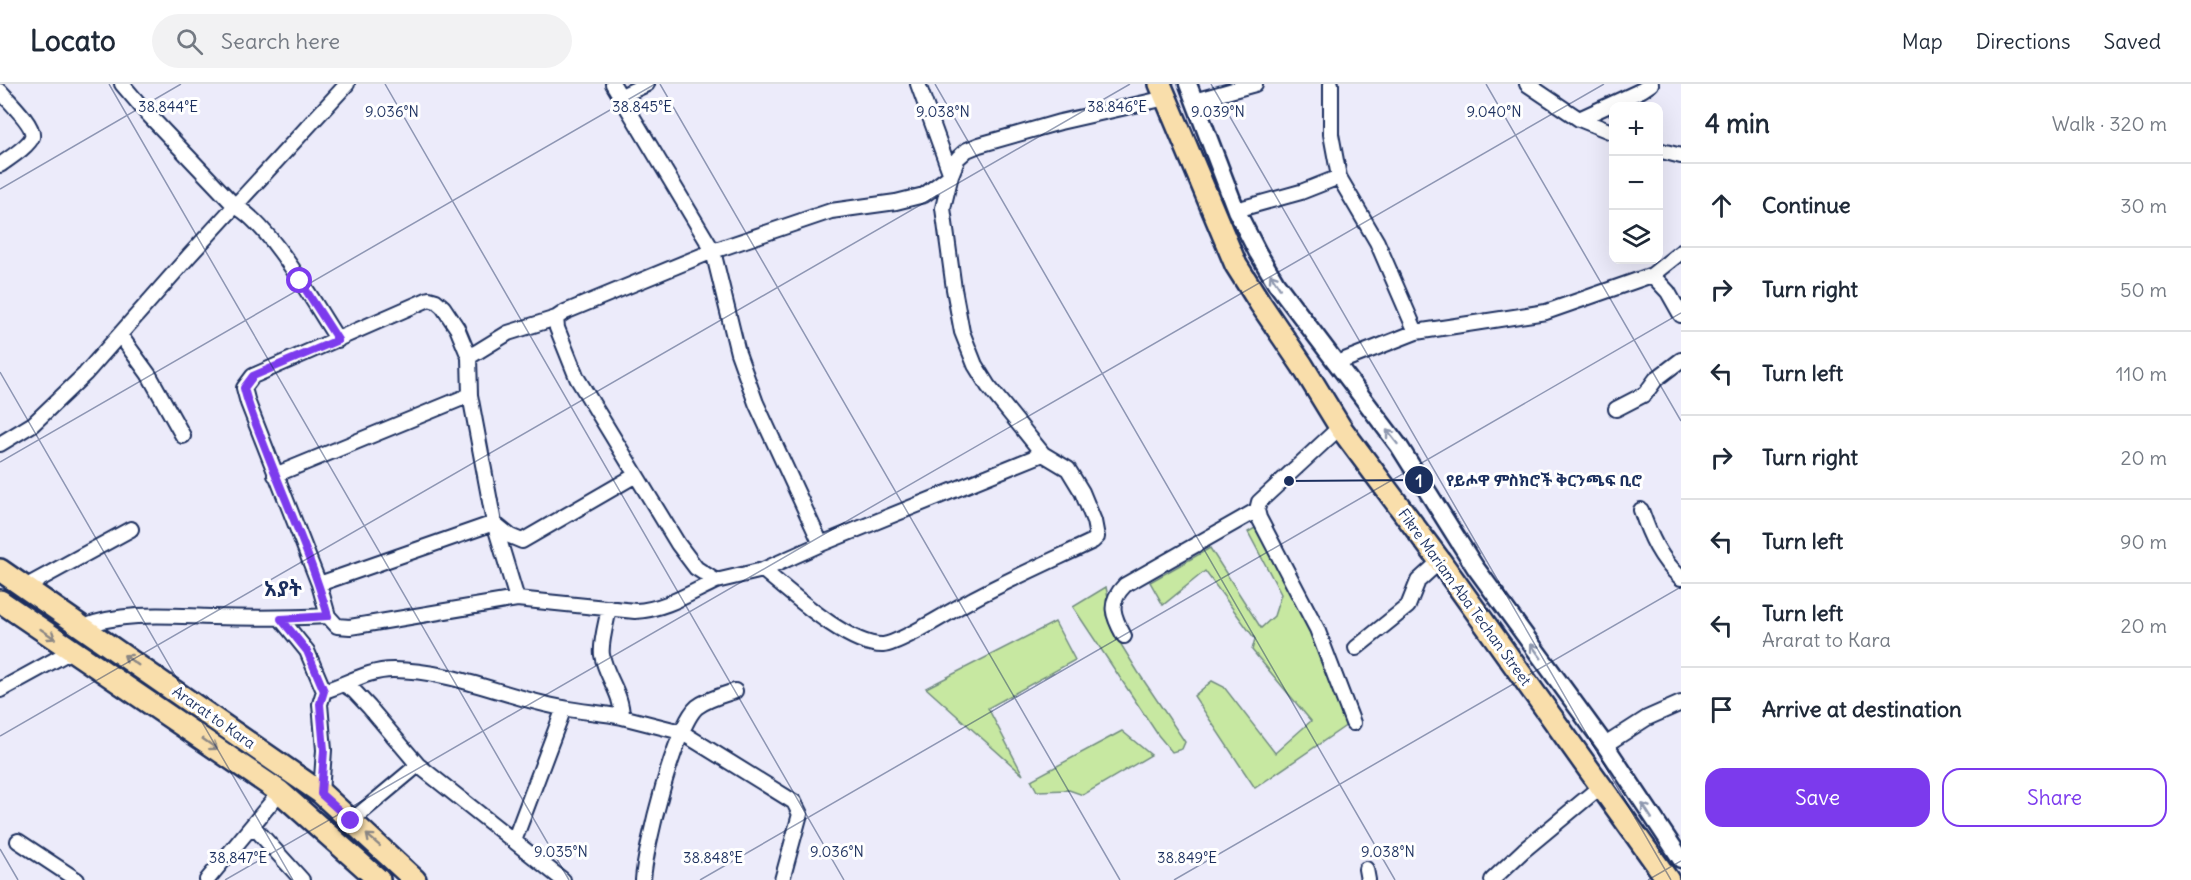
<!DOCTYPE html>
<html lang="en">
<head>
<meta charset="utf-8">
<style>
  :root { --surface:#fff; --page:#f2f2f3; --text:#1f2937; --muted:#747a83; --line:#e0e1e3; --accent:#7c3aed }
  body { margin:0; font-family:Delius,"Noto Sans Ethiopic",sans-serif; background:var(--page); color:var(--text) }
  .controls { position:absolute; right:18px; top:18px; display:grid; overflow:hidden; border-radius:12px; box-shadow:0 6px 24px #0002 }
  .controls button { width:54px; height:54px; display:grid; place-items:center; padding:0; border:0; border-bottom:2px solid var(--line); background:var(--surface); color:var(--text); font:30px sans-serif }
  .stop { position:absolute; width:18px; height:18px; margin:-14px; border:4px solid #7c3aed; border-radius:50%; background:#fff }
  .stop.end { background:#7c3aed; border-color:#fff; box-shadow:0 2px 6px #0008 }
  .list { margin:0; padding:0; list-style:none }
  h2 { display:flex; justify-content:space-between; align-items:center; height:78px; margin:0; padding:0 24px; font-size:26px }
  h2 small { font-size:20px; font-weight:400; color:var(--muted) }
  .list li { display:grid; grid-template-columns:39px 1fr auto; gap:18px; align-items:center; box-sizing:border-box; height:84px; padding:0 24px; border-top:2px solid var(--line) }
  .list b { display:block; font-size:22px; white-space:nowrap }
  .list p { margin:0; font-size:20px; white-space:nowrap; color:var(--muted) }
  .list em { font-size:20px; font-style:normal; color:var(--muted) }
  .actions { display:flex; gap:12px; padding:18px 24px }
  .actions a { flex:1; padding:14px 0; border:2px solid var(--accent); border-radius:18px; text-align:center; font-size:21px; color:var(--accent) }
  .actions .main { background:var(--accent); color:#fff }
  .icon { flex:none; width:33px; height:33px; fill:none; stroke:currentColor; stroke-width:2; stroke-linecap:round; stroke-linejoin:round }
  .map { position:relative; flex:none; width:1681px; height:796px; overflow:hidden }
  header { display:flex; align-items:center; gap:36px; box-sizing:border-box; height:84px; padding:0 30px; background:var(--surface); border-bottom:2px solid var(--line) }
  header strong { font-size:28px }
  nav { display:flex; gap:33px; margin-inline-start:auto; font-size:21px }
  .search { width:420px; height:54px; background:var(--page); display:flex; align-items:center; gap:15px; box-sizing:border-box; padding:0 21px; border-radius:33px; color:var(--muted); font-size:22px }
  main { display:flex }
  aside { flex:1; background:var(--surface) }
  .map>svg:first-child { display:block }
  .green { fill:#c7e8a1; stroke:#718c80; stroke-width:1.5 }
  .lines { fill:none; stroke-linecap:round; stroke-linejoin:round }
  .minor-casing { stroke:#1b2f5e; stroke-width:18 }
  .tertiary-casing { stroke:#1b2f5e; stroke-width:21 }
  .primary-casing { stroke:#1b2f5e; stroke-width:26 }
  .minor { stroke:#fff; stroke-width:14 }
  .tertiary { stroke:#fff; stroke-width:16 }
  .primary { stroke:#f9deab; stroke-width:21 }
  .oneway { stroke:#8d97ae }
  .oneway2 { stroke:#8a8684 }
  .route { stroke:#7c3aed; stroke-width:8 }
  .ticks { fill:none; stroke:#1b2f5e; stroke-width:1.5; stroke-opacity:0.45 }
  .labels { text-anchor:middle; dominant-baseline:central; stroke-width:6; stroke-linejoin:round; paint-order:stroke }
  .street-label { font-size:15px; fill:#1b2f5e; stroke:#fff }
  .district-label { font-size:21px; font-weight:bold; fill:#1b2f5e; stroke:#fff }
  .ticks-label { font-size:15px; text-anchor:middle; fill:#1b2f5e; stroke:#fff; stroke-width:6; stroke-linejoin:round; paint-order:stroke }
  .leader { fill:none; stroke:#1b2f5e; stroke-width:2 }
  .callout-dot { fill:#1b2f5e; stroke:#fff; stroke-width:2 }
  .mark-label { font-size:18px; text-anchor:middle; font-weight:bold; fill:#fff }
  .callout-label { font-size:16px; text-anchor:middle; font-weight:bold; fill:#1b2f5e; stroke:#fff; stroke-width:6; stroke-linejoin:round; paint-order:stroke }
</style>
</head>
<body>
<header>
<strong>Locato</strong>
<div class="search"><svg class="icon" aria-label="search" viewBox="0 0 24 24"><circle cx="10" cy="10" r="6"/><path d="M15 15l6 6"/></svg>Search here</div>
<nav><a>Map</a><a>Directions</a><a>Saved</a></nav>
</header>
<main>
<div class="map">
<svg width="1681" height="796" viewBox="0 0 1681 796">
  <rect width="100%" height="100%" fill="#ecebfa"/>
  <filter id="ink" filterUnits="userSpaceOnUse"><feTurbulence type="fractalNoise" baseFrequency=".0167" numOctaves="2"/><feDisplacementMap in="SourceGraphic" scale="12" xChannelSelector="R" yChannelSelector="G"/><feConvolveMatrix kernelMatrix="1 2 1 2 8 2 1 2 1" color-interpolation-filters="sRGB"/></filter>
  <g filter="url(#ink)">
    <path class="green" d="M1255,444l25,41 30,60 37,96 -92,63 -61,-92 18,-15 12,6 51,66 36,-32 -59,-71 3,-11 -50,-68 -42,34 -13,-23 60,-34 51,80 13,-12 7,-22 -33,-62z
      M1106,503l2,10 -2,18 6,15 26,42 47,70 -3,7 -10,3 -14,-17 -85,-128z
      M1055,538l20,38 -87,48 35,67 -97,-87z
      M1122,647l29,24 -68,40 -14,-5 -32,1 -6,-11z"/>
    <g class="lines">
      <g class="minor-casing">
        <path id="minor" d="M122,0l23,27 90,95c36,19 80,99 103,134
          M613,0l100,167 25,102 18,50 65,141
          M918,0l33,91
          M1331,0v50l8,43 38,65 39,90 130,-20 106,-37 29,-23
          M1527,0l52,35 35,14
          M0,7c8,9 35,35 32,46 -3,9 -24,22 -32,28
          M621,12l26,-12
          M1194,17l61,-17
          M1579,35l63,-29 9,-6
          M1658,66l23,6
          M951,91l-27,20 -28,7 -65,9 -118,40 -148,61 -9,6 1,10 20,50 101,166 18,24 20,13 47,-11 58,-26 222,-90
          M1236,126l65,-18 38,-15
          M1652,191l16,17 13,23
          M120,251l29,40 34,61
          M469,273l39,-24 48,-15
          M1337,279l79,-31
          M1616,325l29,-15 11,-15 25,-19
          M1340,343l-81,75 -2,8 2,8 58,111 36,94
          M0,360l33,-20 52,-50 104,-118 158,-172
          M275,391l195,-80
          M1641,426c9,26 19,49 40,68
          M763,486c27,22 85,76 120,75 17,-1 72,-37 90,-46 39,-21 80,-39 120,-58l4,-4 -3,-16 -12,-29 -14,-23 -25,-15 -55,-68 -13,-21 -13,-33 -8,-43 -11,-81 8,-33 7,-17 9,-8 12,-5 81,-23 106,-24
          M319,500l175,-61 16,13 12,5 114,-66
          M25,503l106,-58
          M517,515l-23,-76 -24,-128 -1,-38 -12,-29 -14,-21 -7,-6 -7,-2 -176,77 -9,12 4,15 71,181 9,32 9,10 13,1 167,-28 118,12c29,-1 55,-18 81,-30
          M281,535l26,32 17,40
          M83,543c41,-16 87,-11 129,-10 39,1 77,1 116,-1
          M1124,552c-11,-20 -17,-33 1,-51l132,-75
          M1356,564l52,-42 10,-25 22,-20
          M345,601l9,6 15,16 49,58 145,115
          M0,606l73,-40
          M622,633l59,15 113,70 6,12 -18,66
          M1605,661l42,-27 34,-15
          M321,709l3,-43 -4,-46 4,-13c23,-7 44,-21 69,-21 59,0 114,28 170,38 20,4 40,5 59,9 0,-24 -16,-40 -20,-62 -2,-11 5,-35 7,-47
          M351,737l67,-56
          M253,742l49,54
          M18,757l59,39
          M514,757l50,-133
          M1366,785l2,11
          M207,796l73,-88
          M643,796c2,-32 32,-154 54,-173 10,-8 26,-12 38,-16
          M1492,796l32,-30 77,-64"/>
      </g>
      <g class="tertiary-casing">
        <path id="tertiary" d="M1188,0l48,126 22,43 18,30 123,163 76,121 130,178 76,114"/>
      </g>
      <g class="primary-casing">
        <path id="primary" d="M1160,0l76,181 24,38 42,62 38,62 100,134 228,319
          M0,486l321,223 94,87
          M0,517l280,191 99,88"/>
      </g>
      <use href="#minor" class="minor"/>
      <use href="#tertiary" class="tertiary"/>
      <use href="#primary" class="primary"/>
    </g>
    <defs><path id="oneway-shaft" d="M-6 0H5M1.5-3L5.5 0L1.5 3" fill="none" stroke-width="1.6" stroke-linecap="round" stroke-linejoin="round" transform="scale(1.5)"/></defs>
    <g class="oneway">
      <use href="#oneway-shaft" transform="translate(1275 197) rotate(-123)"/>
      <use href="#oneway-shaft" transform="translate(1392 353) rotate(-128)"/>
      <use href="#oneway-shaft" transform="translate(1536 567) rotate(-126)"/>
      <use href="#oneway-shaft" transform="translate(1647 727) rotate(-123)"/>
    </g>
    <g class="oneway2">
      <use href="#oneway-shaft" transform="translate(48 550) rotate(34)"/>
      <use href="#oneway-shaft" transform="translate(131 576) rotate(-145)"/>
      <use href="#oneway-shaft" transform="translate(210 660) rotate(35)"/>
      <use href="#oneway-shaft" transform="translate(373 756) rotate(-139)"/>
    </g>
  </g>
  <g class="lines" filter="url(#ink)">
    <path class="route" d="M300,197l38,59 -85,36 -9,12c5,21 14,41 22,62 21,55 46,109 62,166l-47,3 26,32 17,40 -4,13 4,46 -3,44 30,27"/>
  </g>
  <path class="ticks" d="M109,0l460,796M385,0l459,796M660,0l460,796M935,0l460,796M1211,0l460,796M1486,0l195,337M0,105l181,-105M0,288l293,508M0,378l655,-378M0,652l1130,-652M0,765l18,31M225,796l1379,-796M700,796l981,-567M1174,796l507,-293M1648,796l33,-19"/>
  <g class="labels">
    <g class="street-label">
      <text transform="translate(1465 513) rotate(54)">Fikre Mariam Aba Techan Street</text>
      <text transform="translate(214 633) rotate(35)">Ararat to Kara</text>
    </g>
    <g class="district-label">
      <text x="283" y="504">አያት</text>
    </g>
  </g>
  <g class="ticks-label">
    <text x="168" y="28">38.844°E</text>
    <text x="642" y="28">38.845°E</text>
    <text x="1117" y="28">38.846°E</text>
    <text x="392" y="33">9.036°N</text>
    <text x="943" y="33">9.038°N</text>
    <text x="1218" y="33">9.039°N</text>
    <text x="1494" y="33">9.040°N</text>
    <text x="561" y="773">9.035°N</text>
    <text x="837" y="773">9.036°N</text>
    <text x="1388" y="773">9.038°N</text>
    <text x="238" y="779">38.847°E</text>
    <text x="713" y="779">38.848°E</text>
    <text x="1187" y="779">38.849°E</text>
  </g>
  <path class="leader" d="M1289 397L1419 396"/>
  <g class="callout-dot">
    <circle cx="1289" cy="397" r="6"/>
    <circle cx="1419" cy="396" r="15"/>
  </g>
  <g class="mark-label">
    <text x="1419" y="403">1</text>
  </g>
  <g class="callout-label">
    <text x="1544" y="402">የይሖዋ ምስክሮች ቅርንጫፍ ቢሮ</text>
  </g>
</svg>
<div class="controls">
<button>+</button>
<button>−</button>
<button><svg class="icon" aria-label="layers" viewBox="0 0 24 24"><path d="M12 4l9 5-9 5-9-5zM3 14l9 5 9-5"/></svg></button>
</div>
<div class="stop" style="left:300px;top:197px"></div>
<div class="stop end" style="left:351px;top:737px"></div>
</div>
<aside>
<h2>4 min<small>Walk · 320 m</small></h2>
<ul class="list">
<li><svg class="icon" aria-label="ahead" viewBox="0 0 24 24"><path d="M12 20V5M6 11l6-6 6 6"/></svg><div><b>Continue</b></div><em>30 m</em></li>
<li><svg class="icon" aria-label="right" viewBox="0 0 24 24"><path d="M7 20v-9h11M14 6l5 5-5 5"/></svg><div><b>Turn right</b></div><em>50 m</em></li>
<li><svg class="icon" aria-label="left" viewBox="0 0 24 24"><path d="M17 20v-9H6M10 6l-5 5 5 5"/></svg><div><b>Turn left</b></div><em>110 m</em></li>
<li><svg class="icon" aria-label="right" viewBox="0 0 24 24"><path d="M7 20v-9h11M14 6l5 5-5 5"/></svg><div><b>Turn right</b></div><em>20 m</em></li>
<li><svg class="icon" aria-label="left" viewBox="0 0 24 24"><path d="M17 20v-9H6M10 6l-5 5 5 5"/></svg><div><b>Turn left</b></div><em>90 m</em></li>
<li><svg class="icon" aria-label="left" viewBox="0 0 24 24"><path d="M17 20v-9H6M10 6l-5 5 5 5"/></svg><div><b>Turn left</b><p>Ararat to Kara</p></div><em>20 m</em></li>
<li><svg class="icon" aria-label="arrive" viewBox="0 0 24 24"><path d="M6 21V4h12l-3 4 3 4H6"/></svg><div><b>Arrive at destination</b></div></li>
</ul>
<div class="actions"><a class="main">Save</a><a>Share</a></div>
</aside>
</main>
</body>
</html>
